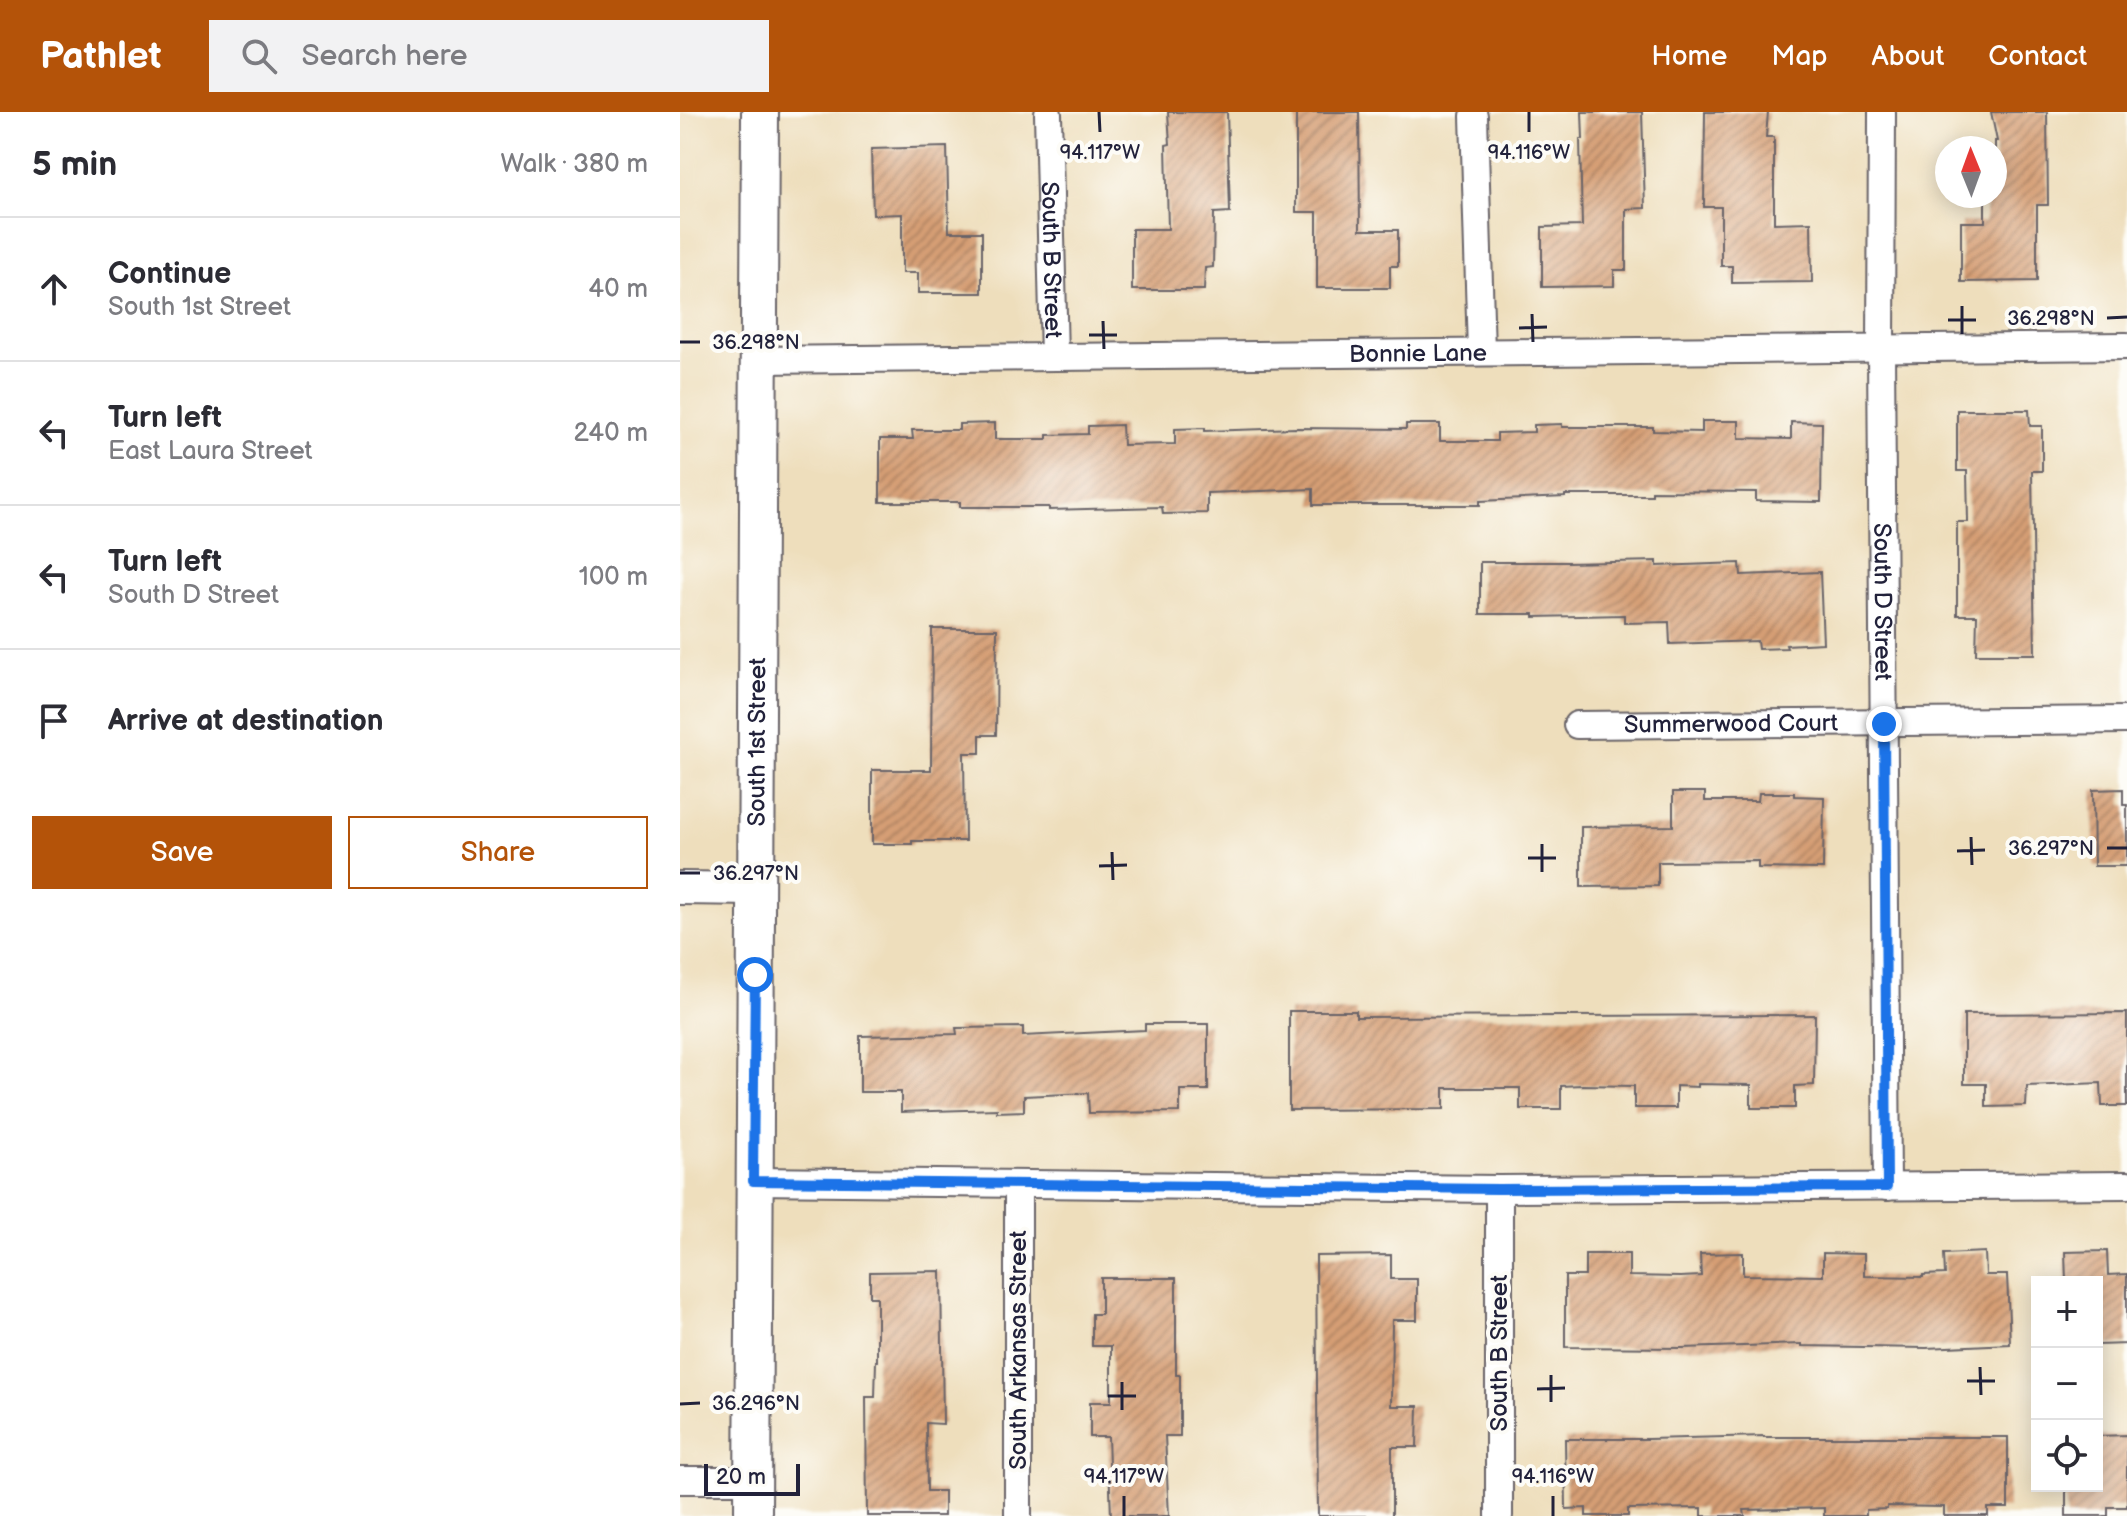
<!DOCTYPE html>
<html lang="en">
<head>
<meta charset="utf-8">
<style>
  :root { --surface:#fff; --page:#f2f2f3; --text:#2b2b33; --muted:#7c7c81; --line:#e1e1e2; --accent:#b45309 }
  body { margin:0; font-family:"Balsamiq Sans",sans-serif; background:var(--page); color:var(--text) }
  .controls { position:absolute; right:24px; bottom:24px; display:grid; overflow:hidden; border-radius:0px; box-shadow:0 4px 20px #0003 }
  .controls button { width:72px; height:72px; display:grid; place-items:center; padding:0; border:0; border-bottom:2px solid var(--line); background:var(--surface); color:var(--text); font:40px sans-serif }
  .compass { position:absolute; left:1255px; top:24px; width:72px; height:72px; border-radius:50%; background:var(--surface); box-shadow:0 4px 20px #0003; rotate:359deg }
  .scale { position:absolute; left:24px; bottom:20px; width:96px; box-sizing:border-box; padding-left:8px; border:4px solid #22223b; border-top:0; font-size:22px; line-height:28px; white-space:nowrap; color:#22223b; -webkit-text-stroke:6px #fdfcf7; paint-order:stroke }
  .stop { position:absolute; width:24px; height:24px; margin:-18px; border:6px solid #1a73e8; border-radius:50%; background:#fff }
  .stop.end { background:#1a73e8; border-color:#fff; box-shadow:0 2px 8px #0008 }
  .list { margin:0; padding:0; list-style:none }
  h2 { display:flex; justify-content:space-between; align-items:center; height:104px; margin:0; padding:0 32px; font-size:34px }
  h2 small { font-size:26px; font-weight:400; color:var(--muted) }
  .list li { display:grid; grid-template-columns:52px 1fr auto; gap:24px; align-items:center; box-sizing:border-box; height:144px; padding:0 32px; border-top:2px solid var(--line) }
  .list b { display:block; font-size:30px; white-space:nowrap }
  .list p { margin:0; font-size:26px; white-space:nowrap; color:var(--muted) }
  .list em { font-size:26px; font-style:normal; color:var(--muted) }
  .actions { display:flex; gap:16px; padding:24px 32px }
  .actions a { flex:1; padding:18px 0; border:2px solid var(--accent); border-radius:0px; text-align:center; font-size:28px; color:var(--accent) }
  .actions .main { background:var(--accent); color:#fff }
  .icon { flex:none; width:44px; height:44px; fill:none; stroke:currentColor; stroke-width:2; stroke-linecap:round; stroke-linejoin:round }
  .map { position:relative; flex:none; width:1447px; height:1404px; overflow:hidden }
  header { display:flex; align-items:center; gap:48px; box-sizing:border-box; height:112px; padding:0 40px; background:var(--accent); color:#fff }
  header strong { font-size:38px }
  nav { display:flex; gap:44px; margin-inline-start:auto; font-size:28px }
  .search { width:560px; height:72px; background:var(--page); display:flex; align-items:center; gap:20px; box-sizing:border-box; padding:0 28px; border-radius:0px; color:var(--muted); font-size:30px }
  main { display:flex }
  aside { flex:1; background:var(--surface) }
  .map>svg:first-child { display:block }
  .building { fill:url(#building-hatch) }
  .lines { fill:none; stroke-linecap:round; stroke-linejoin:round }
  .minor-casing { stroke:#696468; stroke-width:30 }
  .tertiary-casing { stroke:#696468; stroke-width:36 }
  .secondary-casing { stroke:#696468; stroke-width:40 }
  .minor { stroke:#fff; stroke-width:26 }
  .tertiary { stroke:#fff; stroke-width:32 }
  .secondary { stroke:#fff; stroke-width:36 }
  .route { stroke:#1a73e8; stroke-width:10 }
  .ticks { fill:none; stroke:#22223b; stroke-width:3 }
  .labels { text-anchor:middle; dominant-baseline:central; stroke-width:8; stroke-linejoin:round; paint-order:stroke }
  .street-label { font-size:24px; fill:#22223b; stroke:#fdfcf7 }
  .ticks-label { font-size:20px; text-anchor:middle; fill:#22223b; stroke:#fdfcf7; stroke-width:8; stroke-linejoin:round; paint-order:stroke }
</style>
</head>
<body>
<header>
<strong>Pathlet</strong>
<div class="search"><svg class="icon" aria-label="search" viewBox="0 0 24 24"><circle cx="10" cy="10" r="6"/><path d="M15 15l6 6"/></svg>Search here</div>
<nav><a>Home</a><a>Map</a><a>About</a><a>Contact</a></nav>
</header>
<main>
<aside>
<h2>5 min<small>Walk · 380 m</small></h2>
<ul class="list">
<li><svg class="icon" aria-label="ahead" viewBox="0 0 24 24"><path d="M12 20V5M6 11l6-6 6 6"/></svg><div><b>Continue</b><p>South 1st Street</p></div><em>40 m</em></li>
<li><svg class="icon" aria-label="left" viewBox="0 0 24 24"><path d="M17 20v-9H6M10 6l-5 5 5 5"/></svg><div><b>Turn left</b><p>East Laura Street</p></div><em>240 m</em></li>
<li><svg class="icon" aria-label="left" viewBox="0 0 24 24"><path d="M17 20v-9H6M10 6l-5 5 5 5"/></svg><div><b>Turn left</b><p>South D Street</p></div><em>100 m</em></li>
<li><svg class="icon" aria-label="arrive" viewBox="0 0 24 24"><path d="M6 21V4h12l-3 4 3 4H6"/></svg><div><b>Arrive at destination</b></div></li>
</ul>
<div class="actions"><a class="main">Save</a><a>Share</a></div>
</aside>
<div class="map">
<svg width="1447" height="1404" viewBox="0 0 1447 1404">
  <defs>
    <pattern id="building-hatch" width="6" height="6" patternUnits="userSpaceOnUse" patternTransform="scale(2)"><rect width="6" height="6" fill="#d59e74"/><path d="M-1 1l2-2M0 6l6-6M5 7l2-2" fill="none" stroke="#ac8060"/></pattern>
  </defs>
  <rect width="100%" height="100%" fill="#fdfcf7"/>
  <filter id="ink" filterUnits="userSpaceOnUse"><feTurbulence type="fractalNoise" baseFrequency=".0125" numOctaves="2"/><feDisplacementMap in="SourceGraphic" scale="16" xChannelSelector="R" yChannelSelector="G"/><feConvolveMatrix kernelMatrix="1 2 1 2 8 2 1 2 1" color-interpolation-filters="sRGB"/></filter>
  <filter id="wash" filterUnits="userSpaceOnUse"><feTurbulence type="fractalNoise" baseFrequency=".006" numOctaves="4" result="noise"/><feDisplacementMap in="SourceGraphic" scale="32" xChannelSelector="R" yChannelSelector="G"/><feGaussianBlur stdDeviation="1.8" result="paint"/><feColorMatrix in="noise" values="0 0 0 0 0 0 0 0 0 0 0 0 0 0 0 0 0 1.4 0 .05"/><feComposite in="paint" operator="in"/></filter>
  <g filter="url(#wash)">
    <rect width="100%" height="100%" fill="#eedebc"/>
    <g id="blocks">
      <path class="building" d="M488,0h59l3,100 -16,1 -1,54 -8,1 -1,22h-72v-61h36l-2,-84 4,-1z
        M616,0h63l1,118h38v36h-8v22h-73v-76h-21z
        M902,0h60l3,96 -19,1v61h-12v16l-72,1v-60l40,-1 -2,-87h3z
        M1025,0h63l-2,25h8v86l37,-1 1,60 -80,1v-17h-11v-59h-17z
        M1311,0h56l1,93h-11v76l-76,1v-60h24v-26h10v-55h2z
        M267,35l2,85h33v61h-64v-20h-16v-59l-29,1 -2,-66z
        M1277,298h72l1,16h12v45h-10l3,183h-59l1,-39h-20v-93h11l-1,-51h-10z
        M1022,309h37v17l52,1v-17l31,1 -1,79 -65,-1v-9l-104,-1v4h-87v2l-85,4v4h-167v-16l-106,4v20l-44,1 -1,-7 -113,3v-3h-89v-5h-80v-63h33l-1,-9h47v-6l36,-1v16h52v-4l41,-1v-8l34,-1 1,20 52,-1v-15l30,-1v3l91,-3 110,1v-5h34v17h57v-8l37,-1v-7l28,-1v3h91v4l49,1z
        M977,449v5l83,-3 1,12 79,-3 3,71 -37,2 1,3 -29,1 -1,-8 -87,3 -1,-22 -45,1v-8l-90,2v-3h-54v-52h88v1z
        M252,517h65l-1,106h-16v18h-16l1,88h-53v3h-40v-74h59z
        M1443,677v16h4v61h-33l-1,-76z
        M993,680h32v9h53l1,-8h35v3l30,1 -1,72 -65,-1v-7l-100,1v24l-77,1v-60l92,-1z
        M609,899h67v6l459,-2 -1,70 -19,1v22h-44v-23l-53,-1v3l-22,-1v22h-42v-22l-52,-1 -21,1v23h-41v-21h-76v21l-155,1z
        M1447,901v93h-25l-1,-23 -74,3 -1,20 -40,1v-23h-22v-70z
        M465,912h63v66h-28v22l-91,1 -1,-20 -64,3v15l-27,1v-3l-96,3v-20h-41v-56l97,-2 -1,-6 67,-1v9l122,-6z
        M1427,1139l1,24 19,-1v70l-30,1v-63h-31l-1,-30z
        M1305,1140l1,23h21l3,69 -84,4 -124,-2v-2l-120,4 -117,-1v-71h20v-22h44v22l51,1 21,-1 -1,-22 43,-1v22l80,1v-23l41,1v22l59,1v-2l22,-1 -1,-20z
        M711,1143v24h26v41h-25l-1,86h27l-1,41h-25v69h-74l-2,-260z
        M261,1159l2,153 -17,-1 1,68h17v25h-77l-1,-119h9l1,-36h1v-64h-7v-25z
        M421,1166h75v97h4v61h-15l4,80h-58l-3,-79h-18v-35h21v-56h-19v-32h9z
        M1447,1323v72h-19v9h-42v-30h31v-50z
        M1084,1324v1h244v71h-20v8h-44v-9l-57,-1v3l-21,1v6h-42v-8l-80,2 1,6h-43v-8l-74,1v7h-42v-8l-20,1 -1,-70h83z"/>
    </g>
  </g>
  <g filter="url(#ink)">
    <use href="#blocks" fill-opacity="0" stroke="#696468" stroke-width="2"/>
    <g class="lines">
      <g class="minor-casing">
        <g id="minor">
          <path id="s1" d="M1202,0l-1,237 6,838"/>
          <path id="s2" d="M368,2l6,242"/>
          <path d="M794,4l7,236"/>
          <path id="s3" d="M78,248l1369,-14"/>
          <path id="s4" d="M897,613l550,-5"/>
          <path d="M73,1069l746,8 628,-4"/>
          <path d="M0,1368h73"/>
          <path d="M338,1404v-332"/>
          <path d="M819,1404v-327"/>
        </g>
      </g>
      <g class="tertiary-casing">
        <path id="tertiary" d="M0,776l76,1"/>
      </g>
      <g class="secondary-casing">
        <g id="secondary">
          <path id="s5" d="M73,1404l7,-1404"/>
        </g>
      </g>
      <use href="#minor" class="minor"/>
      <use href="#tertiary" class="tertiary"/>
      <use href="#secondary" class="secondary"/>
    </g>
  </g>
  <g class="lines" filter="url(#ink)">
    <path class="route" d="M75,863l-2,206 746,8 388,-2 -3,-463"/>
  </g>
  <path class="ticks" d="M419,0l1,20M849,0v20M1282,194v28M852,202l1,28M1427,206l20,-1M1268,208h28M423,209l1,28M839,216l28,-1M409,223h28M0,230h20M1291,725l1,28M862,732v28M1427,736h20M1277,739l28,-1M432,740l1,28M848,746h28M419,754l28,-1M0,761h20M1300,1255l1,28M871,1263v27M1287,1269h28M442,1270v28M857,1277l28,-1M428,1284h28M0,1292l20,-1M444,1384v20M873,1384v20"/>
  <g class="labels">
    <g class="street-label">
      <text stroke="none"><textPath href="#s2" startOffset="146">South B Street</textPath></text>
      <text stroke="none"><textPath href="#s3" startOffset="660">Bonnie Lane</textPath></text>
      <text stroke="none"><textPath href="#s1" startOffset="490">South D Street</textPath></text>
      <text stroke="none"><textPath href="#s4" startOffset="154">Summerwood Court</textPath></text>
      <text stroke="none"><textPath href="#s5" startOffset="774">South 1st Street</textPath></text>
      <text transform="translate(338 1238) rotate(-90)">South Arkansas Street</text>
      <text transform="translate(819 1241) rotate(-90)">South B Street</text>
    </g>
  </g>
  <g class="ticks-label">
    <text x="420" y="47">94.117°W</text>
    <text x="849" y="47">94.116°W</text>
    <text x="1371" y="213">36.298°N</text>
    <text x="76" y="237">36.298°N</text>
    <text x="1371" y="743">36.297°N</text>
    <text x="76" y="768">36.297°N</text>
    <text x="76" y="1298">36.296°N</text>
    <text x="444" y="1371">94.117°W</text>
    <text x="873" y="1371">94.116°W</text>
  </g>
</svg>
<div class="controls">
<button>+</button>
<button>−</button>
<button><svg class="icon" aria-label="locate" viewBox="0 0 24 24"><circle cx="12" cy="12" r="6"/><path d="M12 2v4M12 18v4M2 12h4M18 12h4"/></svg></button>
</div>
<svg class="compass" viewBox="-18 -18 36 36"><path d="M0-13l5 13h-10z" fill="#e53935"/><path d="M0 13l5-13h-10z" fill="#7c7c81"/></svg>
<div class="scale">20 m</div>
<div class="stop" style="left:75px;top:863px"></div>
<div class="stop end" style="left:1204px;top:612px"></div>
</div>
</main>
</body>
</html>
